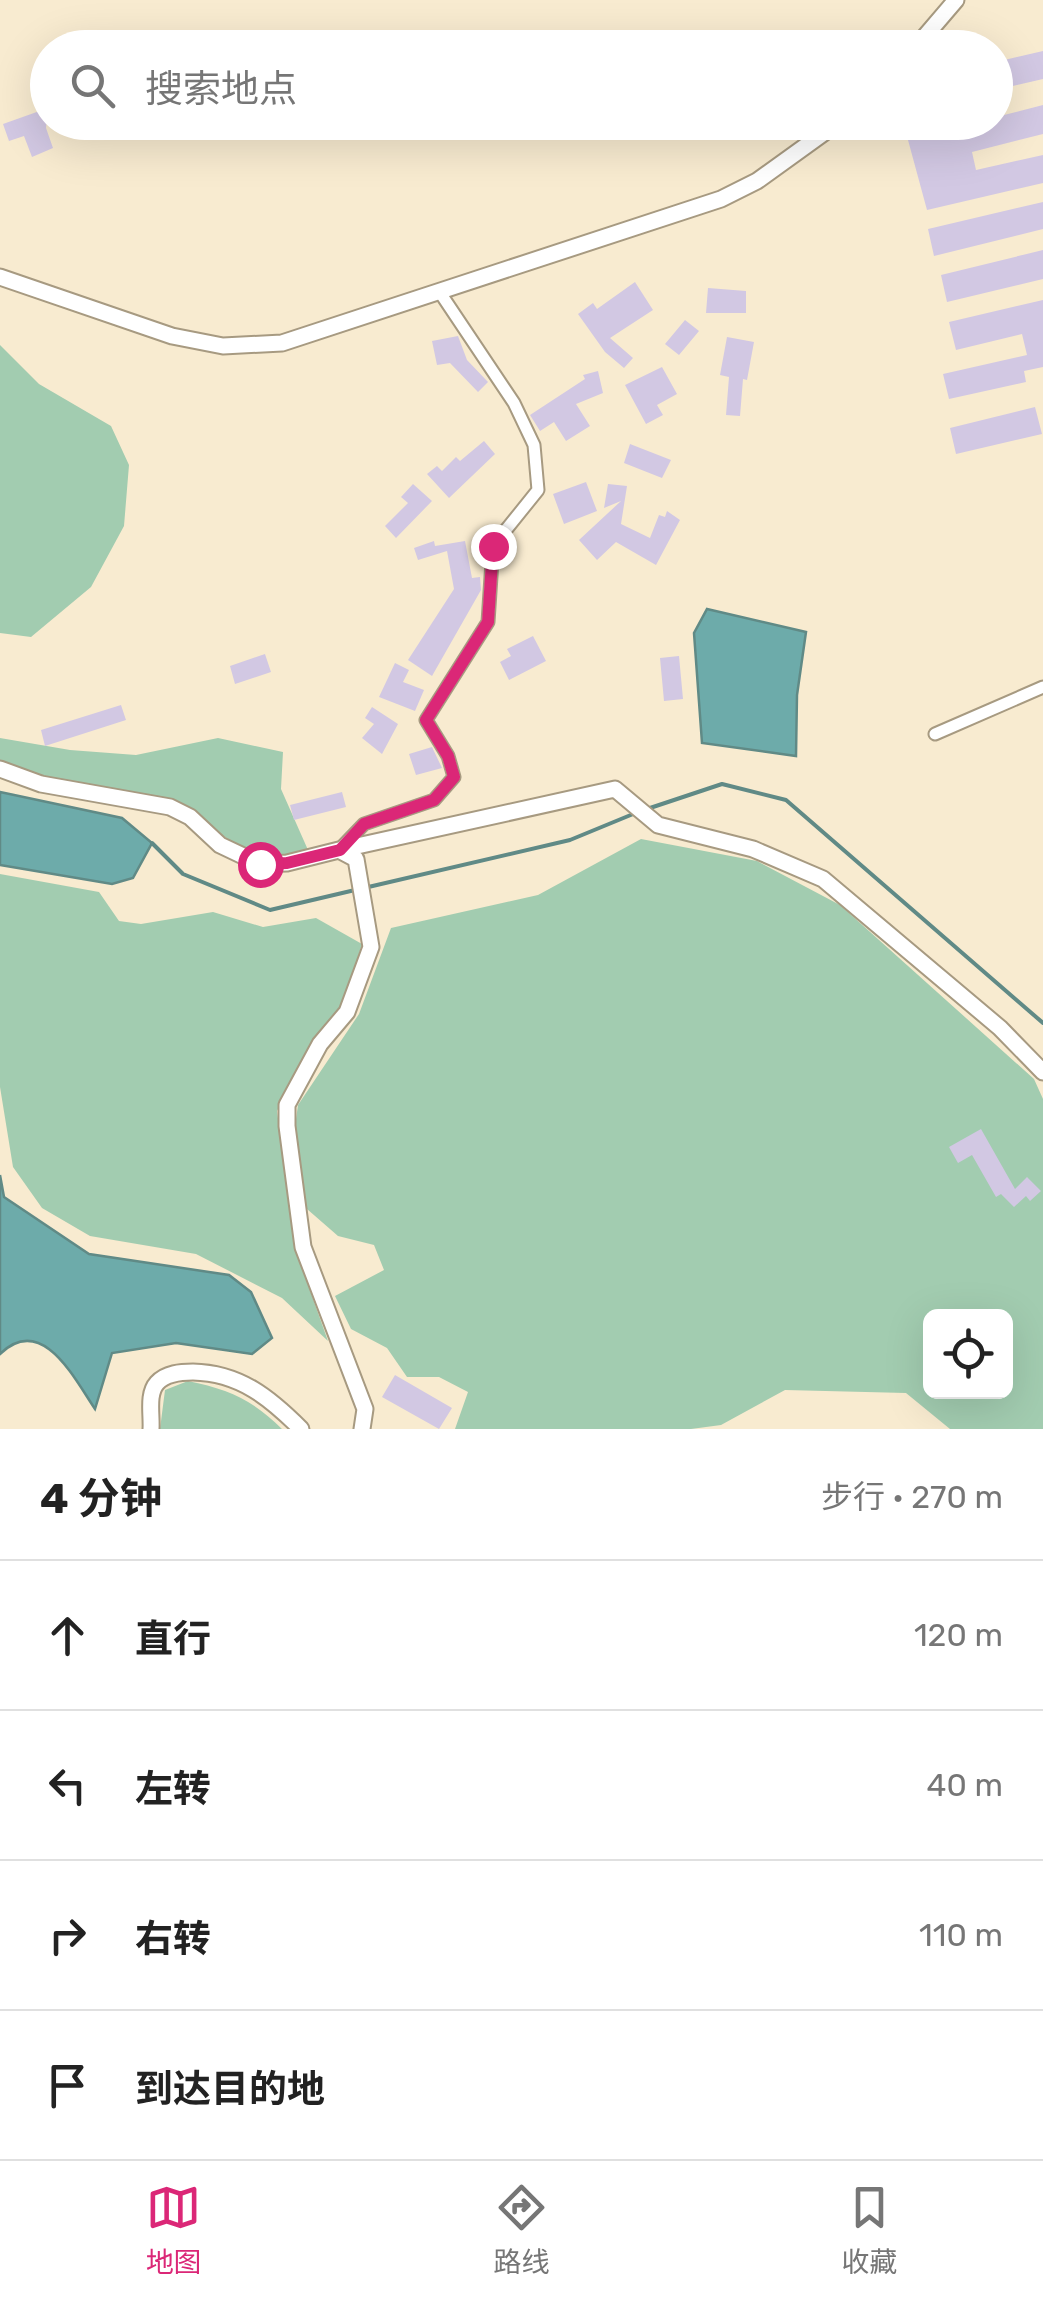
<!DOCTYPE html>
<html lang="zh">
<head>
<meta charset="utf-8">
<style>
  :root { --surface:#fff; --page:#f6f6f6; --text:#222; --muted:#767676; --line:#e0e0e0; --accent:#db2777 }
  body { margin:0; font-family:Rubik,"Noto Sans SC",sans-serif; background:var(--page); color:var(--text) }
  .controls { position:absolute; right:30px; bottom:30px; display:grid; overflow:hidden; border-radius:15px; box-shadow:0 10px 40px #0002 }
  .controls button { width:90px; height:90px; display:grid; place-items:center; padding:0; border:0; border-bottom:2px solid var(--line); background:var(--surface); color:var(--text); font:50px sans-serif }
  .stop { position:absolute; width:30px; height:30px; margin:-22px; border:8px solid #db2777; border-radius:50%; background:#fff }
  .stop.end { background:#db2777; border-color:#fff; box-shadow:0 2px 10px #0008 }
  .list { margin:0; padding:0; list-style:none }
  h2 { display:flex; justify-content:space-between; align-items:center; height:130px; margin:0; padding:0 40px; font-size:42px }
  h2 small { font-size:32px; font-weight:400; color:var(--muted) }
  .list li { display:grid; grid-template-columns:65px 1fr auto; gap:30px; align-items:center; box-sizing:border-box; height:150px; padding:0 40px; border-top:2px solid var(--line) }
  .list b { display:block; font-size:38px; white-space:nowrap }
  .list em { font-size:32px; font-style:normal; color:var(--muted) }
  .icon { flex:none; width:55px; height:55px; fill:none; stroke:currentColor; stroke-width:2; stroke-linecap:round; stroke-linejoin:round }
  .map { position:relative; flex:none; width:1043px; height:1429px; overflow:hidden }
  .search { position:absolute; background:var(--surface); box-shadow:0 10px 40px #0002; left:30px; right:30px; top:30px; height:110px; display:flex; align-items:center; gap:25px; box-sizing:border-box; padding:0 35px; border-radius:55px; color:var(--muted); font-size:38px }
  .sheet { height:730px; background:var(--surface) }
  nav { display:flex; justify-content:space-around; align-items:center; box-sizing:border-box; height:140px; border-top:2px solid var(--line); background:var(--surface); font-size:28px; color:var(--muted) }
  nav a { display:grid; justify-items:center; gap:5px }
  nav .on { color:var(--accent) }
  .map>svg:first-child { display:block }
  .green { fill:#a2ccb0; fill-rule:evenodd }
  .water { fill:#6dabaa; stroke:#608a86; stroke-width:2.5 }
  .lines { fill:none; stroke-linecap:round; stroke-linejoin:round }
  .stream { stroke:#608a86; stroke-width:4 }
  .building { fill:#d2c8e3 }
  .minor-casing { stroke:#a79a81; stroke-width:15 }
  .tertiary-casing { stroke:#a79a81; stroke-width:19 }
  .minor { stroke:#fff; stroke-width:11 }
  .tertiary { stroke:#fff; stroke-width:15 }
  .route { stroke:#db2777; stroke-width:12 }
</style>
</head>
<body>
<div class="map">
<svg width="1043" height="1429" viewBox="0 0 1043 1429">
  <rect width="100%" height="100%" fill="#f8ebd0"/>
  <path class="green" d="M0,345l39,39 72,42 18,39 -5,61 -33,61 -60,50 -31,-4z
    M0,738l70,12 66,5 82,-17 65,14 -2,37 27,61 -38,10 -38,-18 -58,-42 -128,-22 -46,-15z
    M641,839l116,22 83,44 194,174 9,20v330h-93l-44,-36 -121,-3 -64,35 -30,4h-236l13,-37 -29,-15h-32l-20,-29 -36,-19 -16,-33 49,-26 -10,-25 -36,-9 -31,-27 -13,-76 4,-28 61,-91 32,-86 147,-33zM930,1316h76v76h-76z
    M0,874l99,18 20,29 22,3 72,-12 50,15 53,-9 46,26 -20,64 -28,30 -37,73 19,140 32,90 -46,-43 -86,-44 -106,-18 -48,-28 -29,-41 -13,-80z
    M188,1381c40,8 65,19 94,48h-122l5,-39z"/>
  <path class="water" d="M707,609l99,23 -9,63 -1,61 -94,-13 -8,-110z
    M0,792l122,26 30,25 -19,35 -21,6 -112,-19z
    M0,1175l4,22 85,57 140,21 22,17 21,46 -20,16 -76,-11 -64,10 -17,56c-21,-31 -53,-96 -95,-55z"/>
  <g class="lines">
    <path class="stream" d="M647,809l75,-25 64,16 257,223
      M152,843l31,31 87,36 85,-20
      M364,888l206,-48 68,-28"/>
  </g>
  <path class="building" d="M1043,51v28l-47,11v-28z
    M1043,105v29l-71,18 4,18 67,-15v28l-116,27 -19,-70 88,-18v-5z
    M48,108l-2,20 7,20 -21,9 -8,-21 -15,5 -6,-17z
    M1043,202v27l-109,27 -6,-27z
    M1043,250v29l-96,23 -6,-27z
    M635,282l18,28 -43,28 23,20 -9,10 -19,-16 -27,-38 15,-11 4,6z
    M708,288l38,3v22h-40z
    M1043,300v67l-19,4 2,11 -77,17 -6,-25 84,-19 -5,-21 -66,16 -7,-28z
    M685,320l14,11 -20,24 -14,-11z
    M458,336l9,24 21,22 -10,10 -28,-29 -13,2 -5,-24z
    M727,337l27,5 -7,38 -4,-1 -3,37 -14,-1 3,-38 -9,-2z
    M662,367l15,27 -20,11 6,10 -17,9 -21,-39z
    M598,371l5,22 -27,11 14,22 -24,15 -12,-19 -14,9 -10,-16 55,-36 -2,-4z
    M1035,407l7,27 -86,20 -6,-26z
    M484,441l11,13 -46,44 -22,-24 10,-8 5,5 14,-14 4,4z
    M630,444l41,16 -9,18 -38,-15z
    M586,482l11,29 -33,13 -11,-30z
    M413,484l19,17 -36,37 -11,-12 23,-23 -7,-6z
    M608,484l19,2 -6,38 29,14 9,-23 6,2 2,-6 13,9 -24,45 -40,-23 -19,18 -18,-20 42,-39 -17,7z
    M434,541l1,5 30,-5 7,37 8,-1 1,13 -49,86 -24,-16 46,-71 -7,-38 -29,9 -4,-12z
    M533,636l13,25 -37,19 -9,-18 11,-6 -4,-7z
    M265,654l6,18 -36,12 -5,-18z
    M679,656l4,43 -19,2 -4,-43z
    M395,663l14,7 -6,12 21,8 -9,21 -36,-14z
    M121,705l5,15 -81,26 -4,-16z
    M372,707l26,17 -16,30 -20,-16 12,-14 -9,-6z
    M432,747l10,21 -26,7 -7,-21z
    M342,792l4,15 -52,13 -4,-15z
    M981,1129l34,60 12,-12 14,14 -11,10 -4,-5 -12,11 -13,-13 -5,3 -24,-42 -14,8 -9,-16z
    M395,1375l57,33 -13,21 -57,-32z"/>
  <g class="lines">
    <g class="minor-casing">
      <path id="minor" d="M935,734l108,-47
        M340,849l24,-25 70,-24 20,-23 -6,-21 -22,-36 62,-98 5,-76 45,-56 -4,-45 -20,-42 -73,-109"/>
    </g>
    <g class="tertiary-casing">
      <path id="tertiary" d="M915,48l41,-48
        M0,277l172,59 51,10 59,-3 439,-144 36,-18 82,-59
        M0,769l41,15 129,23 20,10 30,28 40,19 27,-1 52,-13 17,9 15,88 -24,65 -27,32 -33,61v21l16,121 62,162 -3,20
        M339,850l276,-61 43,36 95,24 70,30 177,149 43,44
        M151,1429c1,-14 -4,-35 6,-46 9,-10 24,-11 36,-11 47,1 77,26 108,57"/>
    </g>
    <use href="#minor" class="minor"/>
    <use href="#tertiary" class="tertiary"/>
  </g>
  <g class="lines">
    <path class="route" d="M260,864l27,-1 53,-13 24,-26 70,-24 20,-23 -6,-21 -22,-36 62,-98 5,-76"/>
  </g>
</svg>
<div class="controls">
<button><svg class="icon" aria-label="locate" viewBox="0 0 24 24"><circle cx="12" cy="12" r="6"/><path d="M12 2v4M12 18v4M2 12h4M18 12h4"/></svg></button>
</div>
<div class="stop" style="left:260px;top:864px"></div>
<div class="stop end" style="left:493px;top:546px"></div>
<div class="search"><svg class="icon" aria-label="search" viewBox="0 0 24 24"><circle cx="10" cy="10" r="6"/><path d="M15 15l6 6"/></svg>搜索地点</div>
</div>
<section class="sheet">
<h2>4 分钟<small>步行 · 270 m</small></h2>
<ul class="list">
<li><svg class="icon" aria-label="ahead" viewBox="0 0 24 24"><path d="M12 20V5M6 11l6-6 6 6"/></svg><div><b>直行</b></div><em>120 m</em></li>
<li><svg class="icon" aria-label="left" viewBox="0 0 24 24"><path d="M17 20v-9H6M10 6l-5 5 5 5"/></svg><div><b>左转</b></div><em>40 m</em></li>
<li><svg class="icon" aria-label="right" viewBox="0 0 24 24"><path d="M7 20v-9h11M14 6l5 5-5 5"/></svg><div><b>右转</b></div><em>110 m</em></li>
<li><svg class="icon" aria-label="arrive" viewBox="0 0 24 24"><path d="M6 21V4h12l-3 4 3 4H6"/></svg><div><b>到达目的地</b></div></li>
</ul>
</section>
<nav>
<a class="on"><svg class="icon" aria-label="map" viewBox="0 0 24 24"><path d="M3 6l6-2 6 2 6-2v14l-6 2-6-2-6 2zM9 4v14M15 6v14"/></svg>地图</a>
<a><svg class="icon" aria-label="directions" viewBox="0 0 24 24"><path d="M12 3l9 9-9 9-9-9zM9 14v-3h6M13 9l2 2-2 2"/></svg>路线</a>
<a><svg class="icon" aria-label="saved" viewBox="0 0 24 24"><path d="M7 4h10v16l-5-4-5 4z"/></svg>收藏</a>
</nav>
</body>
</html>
